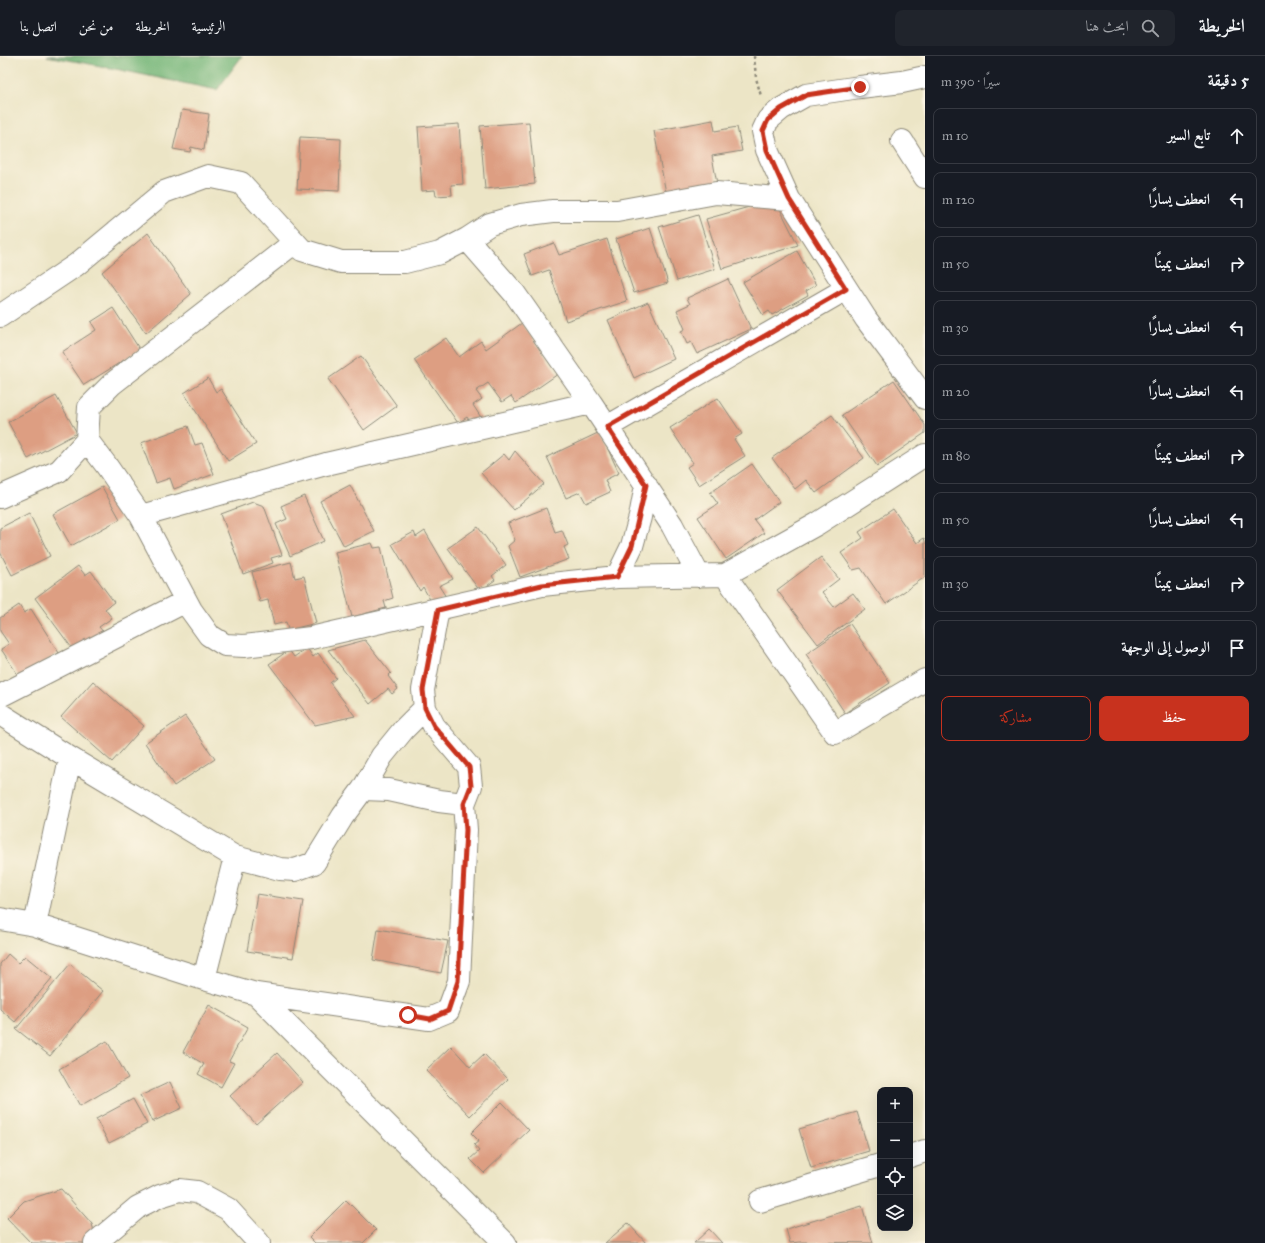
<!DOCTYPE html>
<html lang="ar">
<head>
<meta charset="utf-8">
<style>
  :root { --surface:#171b24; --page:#20242c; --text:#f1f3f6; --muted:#9ea1a6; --line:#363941; --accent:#c8321e }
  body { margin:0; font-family:"IM FELL Great Primer",Amiri,serif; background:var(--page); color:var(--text); direction:rtl }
  .controls { position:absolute; right:12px; bottom:12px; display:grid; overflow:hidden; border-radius:8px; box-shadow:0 4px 16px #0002 }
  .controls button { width:36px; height:36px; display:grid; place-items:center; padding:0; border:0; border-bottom:1px solid var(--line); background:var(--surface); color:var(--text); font:20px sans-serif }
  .stop { position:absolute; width:12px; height:12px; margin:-9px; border:3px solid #c8321e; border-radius:50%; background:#fff }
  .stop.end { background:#c8321e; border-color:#fff; box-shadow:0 1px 4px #0008 }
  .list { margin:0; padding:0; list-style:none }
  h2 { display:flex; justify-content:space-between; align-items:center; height:52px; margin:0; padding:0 16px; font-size:17px }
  h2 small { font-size:13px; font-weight:400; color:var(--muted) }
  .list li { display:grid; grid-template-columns:26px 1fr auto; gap:12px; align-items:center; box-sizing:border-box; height:56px; margin:0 8px 8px; padding:0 8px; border:1px solid var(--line); border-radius:8px }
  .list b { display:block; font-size:15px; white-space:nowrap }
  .list em { font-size:13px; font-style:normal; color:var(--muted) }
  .actions { display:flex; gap:8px; padding:12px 16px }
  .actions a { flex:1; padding:9px 0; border:1px solid var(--accent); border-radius:8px; text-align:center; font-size:14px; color:var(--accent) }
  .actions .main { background:var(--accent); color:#fff }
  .icon { flex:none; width:22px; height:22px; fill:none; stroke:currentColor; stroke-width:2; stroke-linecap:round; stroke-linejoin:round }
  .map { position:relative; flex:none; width:925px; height:1187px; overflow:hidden; direction:ltr }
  header { display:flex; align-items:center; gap:24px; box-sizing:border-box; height:56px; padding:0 20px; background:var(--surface); border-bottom:1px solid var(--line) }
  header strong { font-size:19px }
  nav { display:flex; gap:22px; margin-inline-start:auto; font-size:14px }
  .search { width:280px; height:36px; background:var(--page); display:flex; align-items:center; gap:10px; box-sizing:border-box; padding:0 14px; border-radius:8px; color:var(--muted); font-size:15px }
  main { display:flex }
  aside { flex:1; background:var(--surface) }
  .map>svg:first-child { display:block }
  .forest { fill:#74b678; stroke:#507052 }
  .building { fill:#dd9e82 }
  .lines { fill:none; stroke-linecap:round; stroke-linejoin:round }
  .minor-casing { stroke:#8c8878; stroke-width:24 }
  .path { stroke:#8c8878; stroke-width:2.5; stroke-dasharray:3 3; stroke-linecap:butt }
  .minor { stroke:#fff; stroke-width:22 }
  .route { stroke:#c8321e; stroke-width:5 }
</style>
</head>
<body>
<header>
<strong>الخريطة</strong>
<div class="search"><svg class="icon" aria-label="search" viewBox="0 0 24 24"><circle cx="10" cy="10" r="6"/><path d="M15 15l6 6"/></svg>ابحث هنا</div>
<nav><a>الرئيسية</a><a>الخريطة</a><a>من نحن</a><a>اتصل بنا</a></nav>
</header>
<main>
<aside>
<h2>5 دقيقة<small>سيرًا · 390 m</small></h2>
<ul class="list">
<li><svg class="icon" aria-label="ahead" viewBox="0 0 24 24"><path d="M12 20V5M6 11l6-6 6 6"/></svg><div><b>تابع السير</b></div><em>10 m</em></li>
<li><svg class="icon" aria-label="left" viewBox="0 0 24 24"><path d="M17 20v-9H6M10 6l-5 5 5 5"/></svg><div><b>انعطف يسارًا</b></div><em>120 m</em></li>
<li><svg class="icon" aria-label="right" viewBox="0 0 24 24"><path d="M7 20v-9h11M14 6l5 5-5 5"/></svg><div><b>انعطف يمينًا</b></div><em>50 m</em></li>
<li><svg class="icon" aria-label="left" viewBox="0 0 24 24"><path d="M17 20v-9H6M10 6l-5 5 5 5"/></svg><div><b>انعطف يسارًا</b></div><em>30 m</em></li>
<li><svg class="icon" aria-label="left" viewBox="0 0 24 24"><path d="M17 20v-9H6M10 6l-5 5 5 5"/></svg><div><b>انعطف يسارًا</b></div><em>20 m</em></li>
<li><svg class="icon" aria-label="right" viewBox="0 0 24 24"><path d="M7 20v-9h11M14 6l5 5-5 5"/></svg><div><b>انعطف يمينًا</b></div><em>80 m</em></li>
<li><svg class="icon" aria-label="left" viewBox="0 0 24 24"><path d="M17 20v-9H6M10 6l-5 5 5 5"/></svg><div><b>انعطف يسارًا</b></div><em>50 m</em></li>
<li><svg class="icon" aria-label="right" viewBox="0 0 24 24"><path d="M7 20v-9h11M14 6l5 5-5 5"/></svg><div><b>انعطف يمينًا</b></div><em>30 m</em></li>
<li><svg class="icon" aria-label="arrive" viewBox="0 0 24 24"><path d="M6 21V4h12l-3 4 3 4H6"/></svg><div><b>الوصول إلى الوجهة</b></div></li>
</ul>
<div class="actions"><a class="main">حفظ</a><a>مشاركة</a></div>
</aside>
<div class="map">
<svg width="925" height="1187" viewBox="0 0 925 1187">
  <rect width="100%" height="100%" fill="#fcf5e5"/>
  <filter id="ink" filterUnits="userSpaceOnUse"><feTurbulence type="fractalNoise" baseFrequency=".025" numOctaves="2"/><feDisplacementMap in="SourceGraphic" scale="8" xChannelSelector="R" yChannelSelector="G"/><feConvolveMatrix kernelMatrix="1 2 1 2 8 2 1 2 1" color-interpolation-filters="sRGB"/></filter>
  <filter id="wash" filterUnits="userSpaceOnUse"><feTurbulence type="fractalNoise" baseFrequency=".012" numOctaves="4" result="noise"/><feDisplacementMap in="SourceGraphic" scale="16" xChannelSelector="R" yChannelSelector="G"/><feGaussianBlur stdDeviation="0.9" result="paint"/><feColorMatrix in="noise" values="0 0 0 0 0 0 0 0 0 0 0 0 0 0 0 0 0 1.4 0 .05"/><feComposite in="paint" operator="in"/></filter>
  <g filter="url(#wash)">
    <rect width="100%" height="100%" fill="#ece5c6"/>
    <path class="forest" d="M47,0h195l-25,34 -111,-23z"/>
    <g id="blocks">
      <path class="building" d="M182,54l27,4 -5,36 -13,-3 -1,5 -17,-3z
        M713,64l2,11 22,-4 5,24 -30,5 5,28 -51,9 -12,-62z
        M529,66l6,62 -50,5 -5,-63z
        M459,68l4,60 -12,1 1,10 -16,1 -1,-6 -13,1 -4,-64z
        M300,81l41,2 -2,52 -42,-2z
        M767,146l10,1 21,42 -76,24 -16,-50z
        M698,159l17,54 -38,12 -18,-54z
        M650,172l18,55 -34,10 -18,-54z
        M148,177l43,61 -45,39 -44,-61z
        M607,183l20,62 -61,20 -17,-51 -17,6 -8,-22 30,-11 5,12z
        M797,195l19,34 -10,6 2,4 -36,20 -3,-4 -6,4 -20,-33z
        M728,223l23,50 -54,25 -6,-12 -4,2 -6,-13 4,-2 -8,-19 13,-6 -3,-6z
        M648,246l26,57 -40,19 -26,-58z
        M113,252l27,42 -56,35 -22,-33 34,-22 -5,-8z
        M522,267l36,51 -42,29 -5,-7 -9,6 -14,-19 -12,8 6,8 -9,6 9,14 -10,6 -5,-8 -9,6 -44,-63 32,-22 13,19 22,-16 5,8z
        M361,300l36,50 -33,24 -36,-51z
        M208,322l8,14 5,-3 35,55 -28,17 -44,-68z
        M894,324l31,45v8l-48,33 -35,-51z
        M56,340l21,37 -49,26 -20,-37z
        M718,342l24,36 -8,5 11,17 -46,29 -12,-18 6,-4 -23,-35z
        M832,359l32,43 -48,35 -10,-13 -11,9 -23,-31z
        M188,370l7,19 7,-2 12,31 -40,15 -4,-11 -14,5 -15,-40z
        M600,376l19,41 -14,7 5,12 -24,11 -6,-11 -14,6 -19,-41z
        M515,395l29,33 -30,26 -33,-37 23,-19 5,6z
        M752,408l27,38 -25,18 10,13 -38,26 -28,-42 20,-13 -8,-11z
        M350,429l24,46 -30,15 -24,-45z
        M102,431l18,32 -49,27 -18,-32z
        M304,440l20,45 -34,15 -14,-32 11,-5 -6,-13z
        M253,446l11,4 18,49 -11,3 2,5 -30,11 -22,-60z
        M546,452l9,24 7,-2 6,15 -4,2 5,12 -49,18 -12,-31 7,-6 -7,-17z
        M893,453l24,34 7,-5 1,3v36l-39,27 -25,-36 -8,2 -12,-17 22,-15 -4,-6z
        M29,457l21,43 -38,19 -12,-23v-24z
        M478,471l28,38 -14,11 3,4 -15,11 -32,-43z
        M425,475l28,48 -14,7 7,11 -13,8 -10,-18 -3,4 -28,-47 22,-12 2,5z
        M372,487l2,5 7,-1 12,51 -9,3 2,7 -34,9 -17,-65z
        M821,501l18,22 -17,13 12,15 19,-14 12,16 -47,35 -41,-54z
        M291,506l4,16 9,-2 12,47 -28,7 -2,-8 -12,3 -6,-25 -8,2 -8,-30z
        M78,510l7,9 6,-4 23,31 -9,7 7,9 -13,9 6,7 -28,21 -42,-57z
        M19,549l5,8 7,-4 28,44 -39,25 -19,-29 8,-5 -9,-13v-13z
        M850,568l40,59 -45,30 -39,-59z
        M365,584l26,33 -3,3 10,13 -6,5 -4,-5 -18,15 -42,-54z
        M307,592l6,9 5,-4 18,25 -6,5 25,33 -40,9 -46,-61 20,-14 5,7z
        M93,625l51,45 -32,36 -51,-45z
        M185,660l30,43 -41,27 -29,-43z
        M257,838l46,7 -10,57 -46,-7z
        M378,873l70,12 -7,32 -68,-13z
        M8,898l10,9 7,-7 27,22 -37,44 -15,-13v-45z
        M70,908l33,27 -53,65 -34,-27z
        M209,949l39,22 -19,34 5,2 -13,24 -23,-13 6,-10 -21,-12z
        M107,985l21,37 -48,28 -21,-37z
        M451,990l19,21 14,-13 24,25 -38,37 -44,-46z
        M277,997l26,29 -47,42 -26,-28z
        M170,1026l12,26 -30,14 -12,-26z
        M133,1043l14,25 -38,19 -13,-24z
        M502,1046l27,28 -45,43 -14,-14 9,-8 -5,-6 5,-4 -8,-8z
        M857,1056l12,39 -58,17 -12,-39z
        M61,1133l31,35 3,11 -8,8h-56l-24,-25 17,-17z
        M346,1144l30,30 -13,13h-48l-6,-6z
        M862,1150l11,37 -73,-1 -10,1 -4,-14z
        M628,1167l18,20h-41z
        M709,1173l13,14h-28z"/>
    </g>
  </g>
  <g filter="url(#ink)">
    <use href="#blocks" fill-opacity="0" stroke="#8c8878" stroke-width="1"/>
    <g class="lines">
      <g class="minor-casing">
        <path id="minor" d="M925,21l-23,5 -42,5 -54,8 -25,14 -13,11 -5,11 4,19 22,49 77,120 59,79
          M902,85l23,36
          M467,183l48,55 76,109 81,122 27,51
          M0,260l76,-51 88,-73 44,-16 33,7 61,67 39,12h64l35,-9 27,-14 23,-15 31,-9 32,-4h64l99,-18 73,6
          M607,371l239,-138
          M87,384l19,25 35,51 50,94 18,25 16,10 19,1 67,-8 231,-53 75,-8 108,-2 92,-51 108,-69
          M0,441l59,-26 28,-31 2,-33 23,-23 183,-142
          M141,460l185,-52 265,-61
          M725,519l110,158 90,-53
          M617,521l15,-31 8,-29 6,-32
          M438,553l-15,81 2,18 9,18 35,41 2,19 -7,18
          M0,640l186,-95
          M0,658l70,44 165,99 45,12 15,1 19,-7 29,-47 20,-27 26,1 50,11 25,3 2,26 -7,151 -11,30 -19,8 -173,-25 -52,-15 -169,-54 -35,-6
          M363,733l19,-33 22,-27 21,-21
          M35,869l35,-167
          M204,923l31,-122
          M256,938l249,249
          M910,1100l15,-5
          M760,1145l120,-36
          M95,1187l43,-36 22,-11 19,-6 18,2 31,17 31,34"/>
      </g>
      <path class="path" d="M754,0l2,22 5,18"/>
      <use href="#minor" class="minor"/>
    </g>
  </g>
  <g class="lines" filter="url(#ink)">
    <path class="route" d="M408,959l22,4 18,-8 10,-30 8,-151 -2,-26 7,-18 -2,-19 -35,-41 -9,-18 -2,-18 15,-80 104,-25 75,-8 15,-31 14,-61 -39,-58 239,-138 -57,-90 -22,-49 -4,-19 5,-11 13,-11 25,-14 54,-8"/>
  </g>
</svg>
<div class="controls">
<button>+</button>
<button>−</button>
<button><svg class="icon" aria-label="locate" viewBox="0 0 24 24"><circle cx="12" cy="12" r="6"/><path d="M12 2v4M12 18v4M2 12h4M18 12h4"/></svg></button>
<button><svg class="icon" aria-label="layers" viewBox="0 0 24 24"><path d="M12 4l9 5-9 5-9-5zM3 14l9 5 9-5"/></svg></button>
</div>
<div class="stop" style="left:408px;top:959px"></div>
<div class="stop end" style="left:860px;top:31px"></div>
</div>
</main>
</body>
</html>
